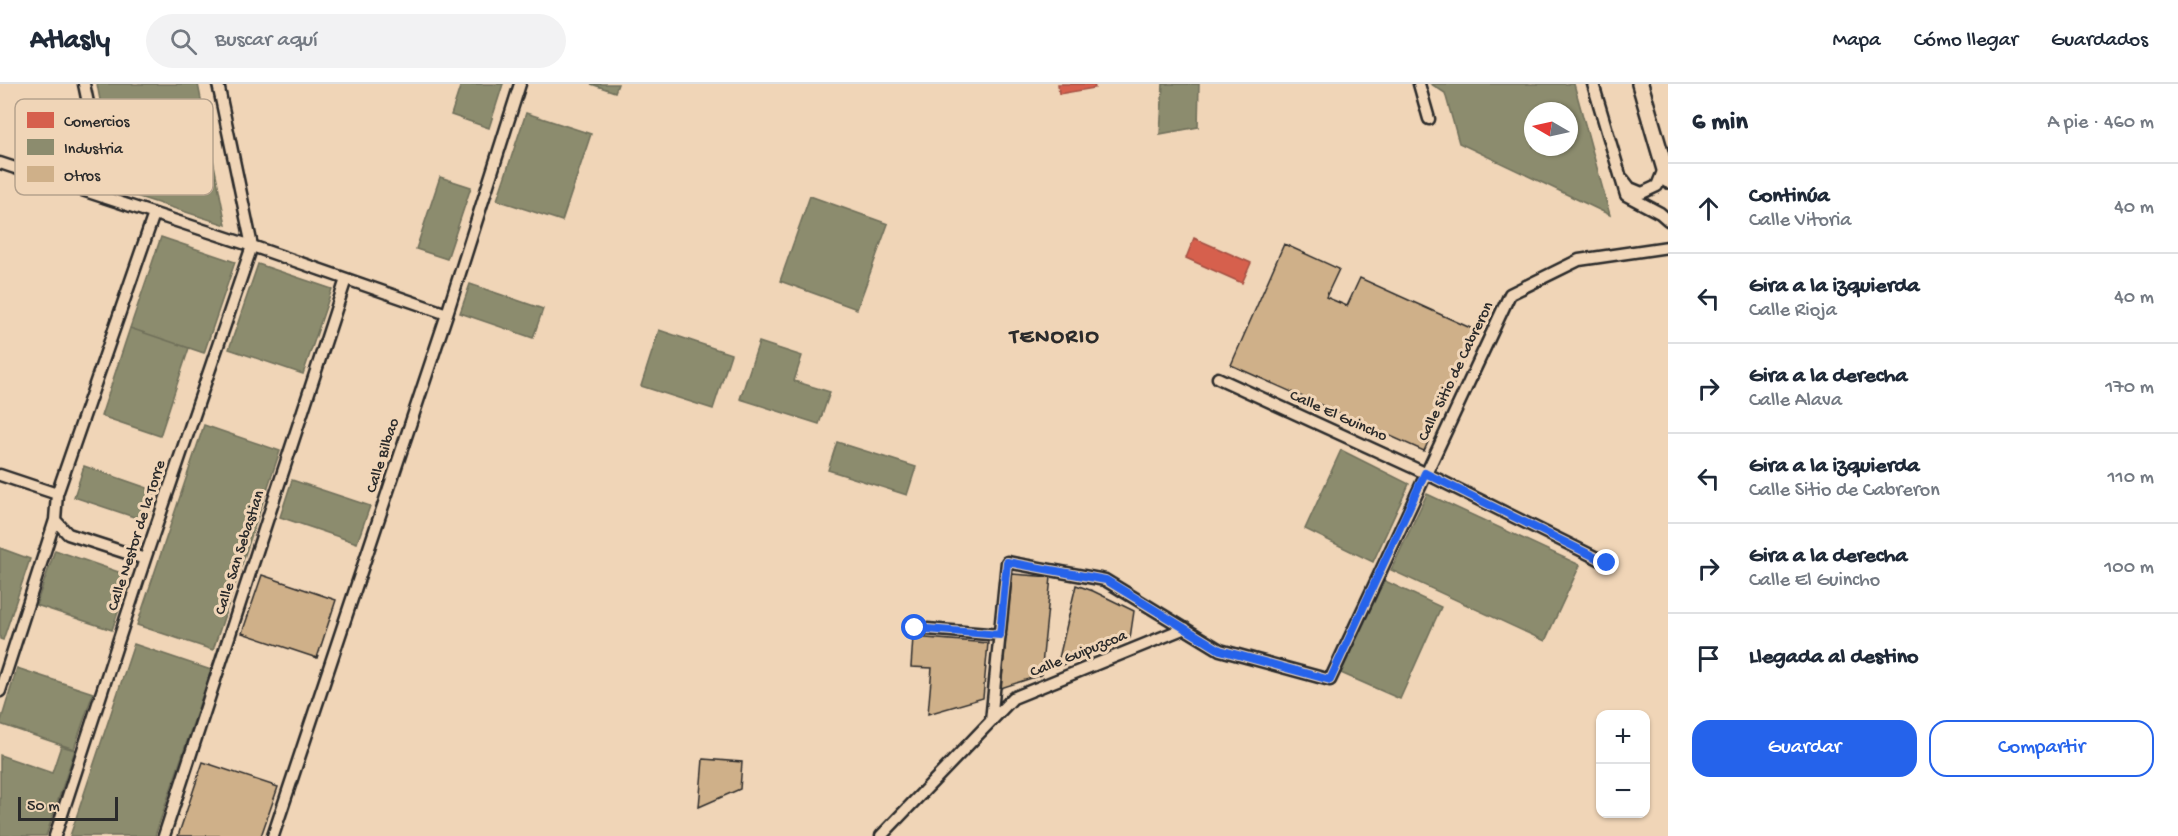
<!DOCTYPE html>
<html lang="es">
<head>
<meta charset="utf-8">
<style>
  :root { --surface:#fff; --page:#f2f2f3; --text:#1f2937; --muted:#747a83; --line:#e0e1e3; --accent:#2563eb }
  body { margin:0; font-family:"Gochi Hand",sans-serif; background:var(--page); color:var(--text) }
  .controls { position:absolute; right:18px; bottom:18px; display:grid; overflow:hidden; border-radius:12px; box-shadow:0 2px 4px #0004 }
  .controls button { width:54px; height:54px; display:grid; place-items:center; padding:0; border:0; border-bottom:2px solid var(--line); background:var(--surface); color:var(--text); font:30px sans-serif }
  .compass { position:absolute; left:1524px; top:18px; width:54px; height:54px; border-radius:50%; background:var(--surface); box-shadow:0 2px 4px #0004; rotate:279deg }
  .scale { position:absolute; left:18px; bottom:15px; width:100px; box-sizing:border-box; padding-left:6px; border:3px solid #2b2b2b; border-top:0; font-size:16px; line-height:21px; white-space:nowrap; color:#2b2b2b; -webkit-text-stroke:4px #f0d5b7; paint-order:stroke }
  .stop { position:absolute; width:18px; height:18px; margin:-14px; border:4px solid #2563eb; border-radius:50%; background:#fff }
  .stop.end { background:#2563eb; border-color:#fff; box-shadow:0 2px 6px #0008 }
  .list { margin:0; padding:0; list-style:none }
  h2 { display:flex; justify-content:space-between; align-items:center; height:78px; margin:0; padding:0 24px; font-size:26px }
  h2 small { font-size:20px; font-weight:400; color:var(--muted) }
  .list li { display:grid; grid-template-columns:39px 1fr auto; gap:18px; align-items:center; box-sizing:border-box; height:90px; padding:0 24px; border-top:2px solid var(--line) }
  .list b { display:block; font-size:22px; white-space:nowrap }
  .list p { margin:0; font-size:20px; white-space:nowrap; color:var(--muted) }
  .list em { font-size:20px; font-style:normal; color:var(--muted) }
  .actions { display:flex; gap:12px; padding:18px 24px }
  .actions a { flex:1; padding:14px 0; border:2px solid var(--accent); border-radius:18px; text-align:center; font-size:21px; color:var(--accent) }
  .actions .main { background:var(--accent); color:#fff }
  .icon { flex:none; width:33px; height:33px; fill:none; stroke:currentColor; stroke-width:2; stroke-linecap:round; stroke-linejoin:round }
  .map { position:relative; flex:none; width:1668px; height:752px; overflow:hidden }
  header { display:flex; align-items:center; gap:36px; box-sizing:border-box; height:84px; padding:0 30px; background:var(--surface); border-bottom:2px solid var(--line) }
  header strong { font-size:28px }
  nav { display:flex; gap:33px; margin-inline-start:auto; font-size:21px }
  .search { width:420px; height:54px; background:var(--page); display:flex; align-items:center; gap:15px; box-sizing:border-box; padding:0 21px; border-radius:33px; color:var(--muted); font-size:22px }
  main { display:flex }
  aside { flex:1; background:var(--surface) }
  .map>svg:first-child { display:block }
  .shops { fill:#d6604d; stroke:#a35043; stroke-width:1.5 }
  .industry { fill:#8c8c6e; stroke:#6f6f5a; stroke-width:1.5; fill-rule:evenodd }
  .building { fill:#cfb089; stroke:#2b2b2b; stroke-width:1.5 }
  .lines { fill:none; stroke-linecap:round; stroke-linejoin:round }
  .minor-casing { stroke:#2b2b2b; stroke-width:15 }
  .secondary-casing { stroke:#2b2b2b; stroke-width:20 }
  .minor { stroke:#f0d5b7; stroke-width:10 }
  .secondary { stroke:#f0d5b7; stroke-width:15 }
  .route { stroke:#2563eb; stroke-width:8 }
  .labels { text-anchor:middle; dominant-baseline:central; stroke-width:6; stroke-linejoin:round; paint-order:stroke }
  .street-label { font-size:16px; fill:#2b2b2b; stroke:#f0d5b7 }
  .district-label { font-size:22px; font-weight:bold; letter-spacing:1.5px; fill:#2b2b2b; stroke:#f0d5b7 }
  .key { fill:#f0d5b7; stroke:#b5a28d; stroke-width:1.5 }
  .key-label { font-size:16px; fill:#2b2b2b }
</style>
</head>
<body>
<header>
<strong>Atlasly</strong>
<div class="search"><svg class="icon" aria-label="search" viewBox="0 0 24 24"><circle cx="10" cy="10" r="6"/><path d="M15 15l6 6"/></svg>Buscar aquí</div>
<nav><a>Mapa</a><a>Cómo llegar</a><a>Guardados</a></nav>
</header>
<main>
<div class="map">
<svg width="1668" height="752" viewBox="0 0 1668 752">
  <rect width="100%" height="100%" fill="#f0d5b7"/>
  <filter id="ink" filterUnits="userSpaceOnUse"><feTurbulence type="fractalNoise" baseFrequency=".0167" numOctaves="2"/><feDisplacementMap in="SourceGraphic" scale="12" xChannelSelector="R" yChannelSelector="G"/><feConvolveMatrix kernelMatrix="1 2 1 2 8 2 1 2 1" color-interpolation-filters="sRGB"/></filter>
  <g filter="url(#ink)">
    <path class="shops" d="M1058,0h36l1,4 -36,6z
      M1194,154l57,25 -9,20 -56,-25z"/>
    <path class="industry" d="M97,0h101l28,141 -109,-35z
      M461,0h42l-14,44 -38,-13z
      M591,0h27l-3,8z
      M1163,0h36l-1,43 -38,7z
      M1431,0h143l36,131 -151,-72 -14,-50zM1533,27h36v36h-36z
      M526,29l65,21 -29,87 -65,-21z
      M440,93l31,10 -24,72 -31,-10z
      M810,112l78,28 -31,85 -77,-28z
      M161,153l74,25 -31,91 -74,-25z
      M258,180l74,25 -29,85 -74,-25z
      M470,200l73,25 -10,29 -73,-25z
      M130,244l59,20 -29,88 -59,-20z
      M659,246l72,24 -18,55 -72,-23z
      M759,258l43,14 -8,25 36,11 -11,32 -79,-25z
      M204,341l76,26 -67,199 -76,-25z
      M837,358l79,25 -9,28 -79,-25z
      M1341,366l68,34 -36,78 -68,-33z
      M84,382l72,25 -10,30 -72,-24z
      M292,396l78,26 -13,37 -77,-26z
      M1427,410l153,71 -35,76 -154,-71z
      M0,464l30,11 -27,81 -3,-1z
      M55,466l75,26 -18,54 -76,-25z
      M1383,496l58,27 -41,92 -59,-26z
      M134,560l77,26 -56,166h-85z
      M17,584l76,25 -19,56 -74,-25z
      M61,662l14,4 -29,86h-46v-81l52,18z"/>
    <path class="building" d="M1284,160l55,25 -13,28 21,9 13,-28 117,53 -53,120 -193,-86z
      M1012,490l39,3 -10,98 -40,13z
      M262,491l74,25 -19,58 -75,-25z
      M1076,501l17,6 41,20 -4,27 -73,29z
      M913,553l75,6 -5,55 -55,16 4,-46 -21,-1z
      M703,675l39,3 -2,27 -41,18z
      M203,678l75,25 -17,49h-83z"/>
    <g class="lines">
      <g class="minor-casing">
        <path id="minor" d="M84,0l24,114
          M1419,0l10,35
          M1593,0l33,111 34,18 8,7
          M0,79l252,83 195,68
          M1623,95l7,9 12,5 15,-7 7,-17
          M1218,294l207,95 182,90
          M0,391l57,19
          M55,436l13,14 77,25
          M915,544l85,7
          M0,607l55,-171 2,-26 97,-280
          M991,637l16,-159 98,18 115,70 110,30 180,-386 69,-34 89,-13
          M55,752l90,-277 107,-313 -34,-162
          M164,752l182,-557
          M273,752l174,-522 73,-230
          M881,752l132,-138 172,-70"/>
      </g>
      <g class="secondary-casing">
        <path id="secondary" d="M1640,0l28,96"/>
      </g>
      <use href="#minor" class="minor"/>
      <use href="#secondary" class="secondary"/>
    </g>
  </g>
  <g class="lines" filter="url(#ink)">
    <path class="route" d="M915,544l85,7 7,-73 99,18 114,70 110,30 95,-207 182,90"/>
  </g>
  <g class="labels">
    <g class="street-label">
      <text transform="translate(1457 288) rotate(-64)">Calle Sitio de Cabreron</text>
      <text transform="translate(1338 333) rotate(24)">Calle El Guincho</text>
      <text transform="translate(384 372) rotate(-72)">Calle Bilbao</text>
      <text transform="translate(138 452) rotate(-72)">Calle Nestor de la Torre</text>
      <text transform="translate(241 469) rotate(-72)">Calle San Sebastian</text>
      <text transform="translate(1079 571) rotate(-22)">Calle Guipuzcoa</text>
    </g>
    <g class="district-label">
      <text x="1055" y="254">TENORIO</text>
    </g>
  </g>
  <rect x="15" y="15" width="198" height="96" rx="9" class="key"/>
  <rect x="27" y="28" width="27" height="16" fill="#d6604d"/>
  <rect x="27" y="55" width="27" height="16" fill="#8c8c6e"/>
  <rect x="27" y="82" width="27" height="16" fill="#cfb089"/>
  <g class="key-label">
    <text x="64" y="42">Comercios</text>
    <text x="64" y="69">Industria</text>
    <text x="64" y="96">Otros</text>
  </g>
</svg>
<div class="controls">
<button>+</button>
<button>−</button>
</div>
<svg class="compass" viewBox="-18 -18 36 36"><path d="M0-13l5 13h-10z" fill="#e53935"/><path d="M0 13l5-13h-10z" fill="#747a83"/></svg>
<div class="scale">50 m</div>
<div class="stop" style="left:915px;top:544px"></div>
<div class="stop end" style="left:1607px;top:479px"></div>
</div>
<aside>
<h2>6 min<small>A pie · 460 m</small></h2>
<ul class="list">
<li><svg class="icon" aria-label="ahead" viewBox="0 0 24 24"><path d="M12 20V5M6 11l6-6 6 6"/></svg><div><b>Continúa</b><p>Calle Vitoria</p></div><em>40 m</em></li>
<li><svg class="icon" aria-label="left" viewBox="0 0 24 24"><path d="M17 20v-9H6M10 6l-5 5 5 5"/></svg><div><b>Gira a la izquierda</b><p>Calle Rioja</p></div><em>40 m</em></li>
<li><svg class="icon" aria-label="right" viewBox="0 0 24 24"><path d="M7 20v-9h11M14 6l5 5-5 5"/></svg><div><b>Gira a la derecha</b><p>Calle Alava</p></div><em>170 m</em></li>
<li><svg class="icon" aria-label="left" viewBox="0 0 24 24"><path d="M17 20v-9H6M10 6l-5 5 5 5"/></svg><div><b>Gira a la izquierda</b><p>Calle Sitio de Cabreron</p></div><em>110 m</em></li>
<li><svg class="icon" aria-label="right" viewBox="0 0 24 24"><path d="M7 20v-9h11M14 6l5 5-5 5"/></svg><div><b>Gira a la derecha</b><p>Calle El Guincho</p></div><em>100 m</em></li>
<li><svg class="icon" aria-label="arrive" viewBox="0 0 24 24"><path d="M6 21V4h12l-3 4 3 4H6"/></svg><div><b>Llegada al destino</b></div></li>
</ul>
<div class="actions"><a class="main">Guardar</a><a>Compartir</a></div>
</aside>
</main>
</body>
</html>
